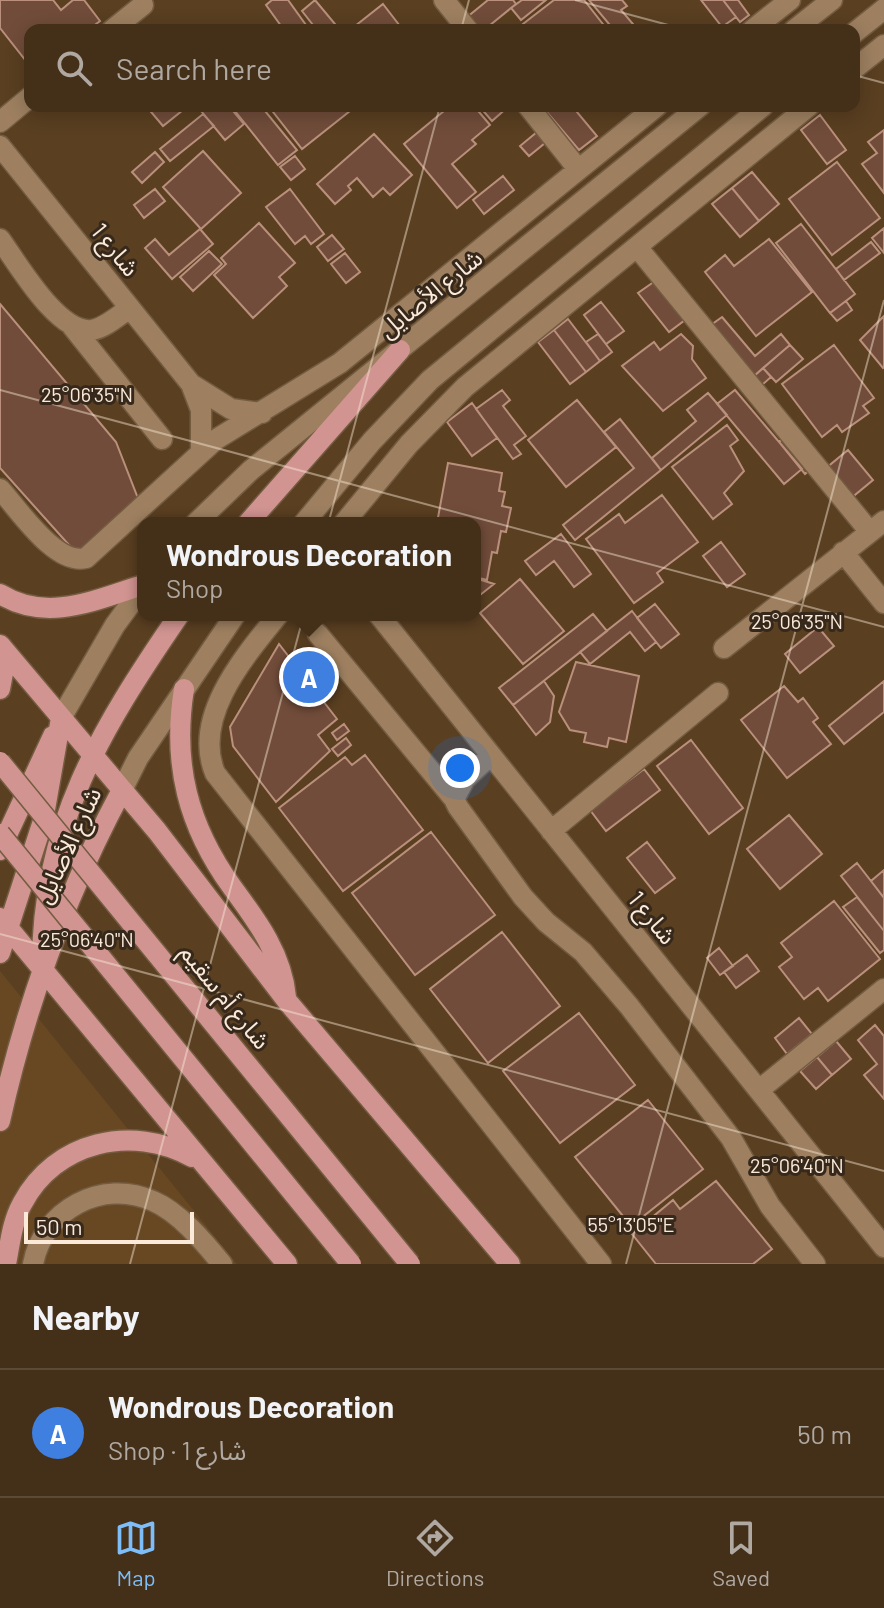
<!DOCTYPE html>
<html lang="en">
<head>
<meta charset="utf-8">
<style>
  :root { --surface:#442f19; --page:#4e3b26; --text:#f1f3f6; --muted:#afa9a2; --line:#5c4a38; --accent:#7dbef9 }
  body { margin:0; font-family:Barlow,"Noto Sans Arabic",sans-serif; background:var(--page); color:var(--text) }
  .scale { position:absolute; left:24px; bottom:20px; width:170px; box-sizing:border-box; padding-left:8px; border:4px solid #fbead9; border-top:0; font-size:22px; line-height:28px; white-space:nowrap; color:#fbead9; -webkit-text-stroke:6px #36291c; paint-order:stroke }
  .you { position:absolute; left:460px; top:768px; width:28px; height:28px; margin:-20px; border:6px solid #fff; border-radius:50%; background:#1a73e8; box-shadow:0 0 0 12px #1a73e833 }
  .badge { display:grid; place-items:center; width:52px; height:52px; border-radius:50%; background:var(--accent); color:#fff; font-size:26px; font-weight:700 }
  .pin { position:absolute; translate:-50% -50%; border:4px solid #fff; box-shadow:0 2px 8px #0006 }
  .popup { position:absolute; left:137px; top:517px; width:344px; height:104px; box-sizing:border-box; display:grid; place-content:center; border-radius:16px; background:var(--surface); filter:drop-shadow(0 2px 6px #0005); font-size:26px; white-space:nowrap; color:var(--muted) }
  .popup b { font-size:30px; color:var(--text) }
  .popup::after { content:''; position:absolute; left:50%; top:100%; margin-left:-16px; border:16px solid transparent; border-top-color:var(--surface) }
  .list { margin:0; padding:0; list-style:none }
  h2 { display:flex; justify-content:space-between; align-items:center; height:104px; margin:0; padding:0 32px; font-size:34px }
  h2 small { font-size:26px; font-weight:400; color:var(--muted) }
  .list li { display:grid; grid-template-columns:52px 1fr auto; gap:24px; align-items:center; box-sizing:border-box; height:128px; padding:0 32px; border-top:2px solid var(--line) }
  .list b { display:block; font-size:30px; white-space:nowrap }
  .list p { margin:0; font-size:26px; white-space:nowrap; color:var(--muted) }
  .list em { font-size:26px; font-style:normal; color:var(--muted) }
  .icon { flex:none; width:44px; height:44px; fill:none; stroke:currentColor; stroke-width:2; stroke-linecap:round; stroke-linejoin:round }
  .map { position:relative; flex:none; width:884px; height:1264px; overflow:hidden }
  .search { position:absolute; background:var(--surface); box-shadow:0 4px 20px #0003; left:24px; right:24px; top:24px; height:88px; display:flex; align-items:center; gap:20px; box-sizing:border-box; padding:0 28px; border-radius:16px; color:var(--muted); font-size:30px }
  .sheet { height:232px; background:var(--surface) }
  nav { display:flex; justify-content:space-around; align-items:center; box-sizing:border-box; height:112px; border-top:2px solid var(--line); background:var(--surface); font-size:22px; color:var(--muted) }
  nav a { display:grid; justify-items:center; gap:4px }
  nav .on { color:var(--accent) }
  .map>svg:first-child { display:block }
  .built { fill:#684823 }
  .building { fill:#714c3a; stroke:#ba907c; stroke-width:2 }
  .lines { fill:none; stroke-linecap:round; stroke-linejoin:round }
  .minor-casing { stroke:#745c41; stroke-width:23 }
  .major-casing { stroke:#745c41; stroke-width:23 }
  .minor { stroke:#9e8060; stroke-width:20 }
  .major { stroke:#d19491; stroke-width:20 }
  .major-bridge-casing { stroke:#745c41; stroke-width:23; stroke-linecap:butt }
  .major-bridge { stroke:#d19491; stroke-width:20 }
  .ticks { fill:none; stroke:#fbead9; stroke-width:2; stroke-opacity:0.45 }
  .labels { text-anchor:middle; dominant-baseline:central; stroke-width:6; stroke-linejoin:round; paint-order:stroke }
  .street-label { font-size:24px; fill:#fbead9; stroke:#36291c }
  .ticks-label { font-size:20px; text-anchor:middle; fill:#fbead9; stroke:#36291c; stroke-width:6; stroke-linejoin:round; paint-order:stroke }
</style>
</head>
<body>
<div class="map">
<svg width="884" height="1264" viewBox="0 0 884 1264">
  <rect width="100%" height="100%" fill="#5a3f21"/>
  <path class="built" d="M0,971l237,293h-237z"/>
  <path class="building" d="M0,0h53l8,10 12,-10h11l16,21 -12,9h-58v36l-30,-38z
    M272,0h16l18,25 -7,5h-15l-18,-25z
    M315,0l25,30h-23l-15,-19z
    M488,0h25l3,4 -32,26h-8l-10,-12z
    M522,0h24l-25,20 -10,-12z
    M554,0h30l22,28 -84,2 -3,-3z
    M589,0h33l5,6 -6,4 17,20h-24z
    M701,0h22l13,17 -14,10z
    M723,0h15l11,15 -9,7z
    M383,4l20,26h-53z
    M146,106h42l-25,20z
    M208,106h21l15,18 -19,16 -24,-29z
    M231,106h30l36,44 -19,15z
    M273,106h82v1l-53,42 -32,-41z
    M450,106h24l16,19 -18,15 4,4 -24,20 24,28 -19,16 -53,-64z
    M479,106h30l-17,15z
    M550,106h22l25,30 -18,14 -34,-40z
    M203,114l11,12 -44,35 -10,-12z
    M820,115l26,35 -19,14 -26,-34z
    M884,130v63l-22,-29 15,-11 -9,-11z
    M537,132l8,11 -16,13 -9,-10z
    M374,134l38,41 -22,20 -7,-7 -10,9 -16,-19 -9,8 3,4 -16,14 -18,-20z
    M203,151l38,42 -40,36 -38,-42z
    M155,152l9,10 -22,21 -10,-11z
    M295,156l10,13 -14,11 -11,-13z
    M837,162l43,56 -48,37 -43,-56z
    M752,172l27,32 -20,17 -27,-33z
    M503,176l11,14 -30,24 -11,-14z
    M732,188l27,33 -19,16 -28,-33z
    M155,189l10,12 -21,17 -10,-13z
    M290,189l34,45 -13,10 -6,-8 -10,8 -29,-37z
    M259,223l36,40 -16,14 8,9 -34,32 -39,-43 12,-11 -5,-6z
    M801,224l54,70 -25,19 -54,-70z
    M884,228v25l-12,-15z
    M200,229l13,15 -41,35 -27,-31 10,-9 14,16z
    M332,235l12,14 -16,12 -11,-14z
    M769,239l43,53 -56,44 -51,-64 20,-17 9,11z
    M871,242l9,11 -36,27 -8,-11z
    M209,251l13,13 -29,27 -13,-14z
    M345,253l15,19 -14,11 -15,-19z
    M655,281l30,39 -16,12 -31,-39z
    M846,301l6,9 -15,11 -7,-8z
    M601,302l23,29 -18,13 -22,-29z
    M0,304l116,138 23,59 -61,54 -78,-87z
    M884,316v51l-1,1 -23,-28z
    M722,317l33,39 26,-22 9,11 -36,31 -43,-51z
    M568,319l32,42 -14,11 -32,-42z
    M554,330l32,42 -16,12 -32,-42z
    M598,334l14,18 -12,9 -14,-19z
    M681,334l12,12 -1,13 14,19 -43,33 -41,-45 32,-24 6,8z
    M790,345l13,14 -27,23 -13,-14z
    M834,345l40,53 -11,8 6,7 -27,19 -5,-7 -15,12 -40,-53z
    M763,368l8,9 -9,8 -8,-9z
    M502,390l8,10 -7,6 23,30 -12,9 7,9 -8,5 -37,-50z
    M735,390l67,79 -18,15 -67,-80z
    M708,393l19,22 -66,55 -9,-12 44,-37 -9,-11z
    M577,400l39,47 -50,40 -38,-47z
    M472,403l25,35 -25,18 -25,-34z
    M620,419l41,51 -86,70 -12,-15 71,-57 -30,-36z
    M727,425l11,15 -8,6 14,25 -20,22 8,11 -19,15 -41,-52z
    M788,435l26,31 -9,8 -26,-32z
    M848,450l25,30 -23,19 -25,-30z
    M448,463l54,10 -3,18 6,1 -3,14 9,2 -5,24 -5,-1 -4,22 -5,-1 -5,28 -12,-3v-54h-38z
    M662,495l36,47 -41,31 6,9 -29,21 -48,-64 33,-25 6,9z
    M561,534l30,40 -17,13 -20,-26 -18,14 -11,-14z
    M721,542l24,32 -18,13 -24,-31z
    M475,578l19,6 -19,15z
    M520,579l44,52 -41,33 -43,-51z
    M655,604l24,30 -18,14 -24,-30z
    M632,611l24,31 -11,9 -15,-19 -40,32 -10,-12z
    M593,614l14,17 -94,74 -14,-17z
    M818,627l16,19 -34,27 -15,-19z
    M279,644l58,75 -19,16 12,16 -54,51 -43,-56 -3,-19z
    M576,662l63,14 -13,66 -17,-4 -2,9 -23,-5 2,-9 -16,-3 -11,-18z
    M544,681l10,15 -4,26 -14,13 -23,-30z
    M884,681v31l-40,32 -15,-18z
    M784,686l14,16 5,-4 15,20 -5,4 18,22 -44,34 -46,-58z
    M344,724l5,7 -12,9 -5,-7z
    M346,738l5,7 -13,11 -6,-7z
    M691,740l52,68 -34,26 -52,-68z
    M365,755l58,75 -80,61 -64,-83 66,-51 7,8z
    M644,769l16,21 -54,41 -16,-21z
    M789,815l33,39 -42,35 -33,-40z
    M431,832l64,83 -80,60 -63,-82z
    M647,842l28,36 -20,15 -28,-35z
    M857,863l27,35v33l-43,-55z
    M884,870v28l-13,-17z
    M857,897l27,34v19l-4,3 -37,-46z
    M834,901l46,58 -52,42 -10,-13 -14,11 -25,-32 13,-10 -11,-14z
    M502,932l58,74 -72,57 -58,-74z
    M719,948l14,18 -13,9 -13,-17z
    M747,955l12,16 -23,17 -12,-16z
    M579,1013l56,72 -75,58 -57,-72z
    M799,1018l13,16 -25,20 -12,-16z
    M875,1025l9,11v63l-20,-24 13,-11 -19,-24z
    M836,1041l15,18 -19,16 -15,-18z
    M817,1057l15,18 -16,14 -16,-18z
    M648,1100l55,69 -72,57 -56,-69z
    M716,1181l56,68 -19,15h-97l-24,-30 41,-34 7,9z"/>
  <g class="lines">
    <g class="minor-casing">
      <path id="minor" d="M444,0l24,30
        M112,30l31,-25
        M752,30l38,-30
        M794,30l38,-30
        M854,33l30,-24
        M854,69l30,-24
        M528,106l50,63
        M0,122l30,-25
        M0,146l191,238 40,25 31,4
        M0,239c18,25 58,95 92,91 13,-2 27,-15 38,-22
        M637,247l233,285
        M72,326l90,113
        M191,384l10,26v42
        M0,489c19,21 56,77 86,69l129,-118 125,-77 317,-257
        M196,523l55,-53 449,-364
        M304,523l68,-82 58,-61 333,-274
        M344,523l65,-79 56,-57 344,-281
        M843,552l41,51
        M278,615c-34,42 -86,102 -63,158l386,491
        M379,615l505,632
        M318,634l136,165
        M724,648l160,-127
        M61,718l54,-93 28,-38
        M490,756l-25,23 -11,20 4,8 65,90 23,25 37,30 46,54 102,132 39,68 45,58
        M122,790l16,-32 97,-143
        M551,831l167,-138
        M759,1090l125,-101
        M33,1264c10,-54 69,-86 120,-63 26,11 51,41 69,63"/>
    </g>
    <g class="major-casing">
      <path id="major" d="M248,523l152,-173
        M0,594c47,29 95,6 143,-9
        M0,645l157,186 130,170 223,263
        M0,689l4,-21 -2,-21
        M184,689c-12,75 4,137 48,198 25,34 50,67 54,110
        M0,850l53,-114
        M0,918l287,346
        M0,953l43,-132 18,-103
        M42,968c-1,-142 59,-239 137,-353
        M0,1121c26,-117 65,-225 122,-331
        M6,1264c4,-20 6,-42 16,-60 33,-63 110,-80 170,-47"/>
    </g>
    <use href="#minor" class="minor"/>
    <use href="#major" class="major"/>
    <g class="major-bridge-casing">
      <path id="major-bridge" d="M0,762l410,502
        M0,834l351,430"/>
    </g>
    <use href="#major-bridge" class="major-bridge"/>
  </g>
  <path class="ticks" d="M575,0l112,30M461,30l8,-30M854,75l30,8M0,390l884,237M0,934l884,237M130,1264l310,-1158M626,1264l258,-964"/>
  <g class="labels">
    <g class="street-label">
      <text transform="translate(116 249) rotate(51)">شارع 1</text>
      <text transform="translate(430 293) rotate(-39)">شارع الأصايل</text>
      <text transform="translate(67 845) rotate(-65)">شارع الأصايل</text>
      <text transform="translate(653 917) rotate(51)">شارع 1</text>
      <text transform="translate(226 996) rotate(51)">شارع أم سقيم</text>
    </g>
  </g>
  <g class="ticks-label">
    <text x="87" y="402">25°06'35"N</text>
    <text x="797" y="629">25°06'35"N</text>
    <text x="87" y="947">25°06'40"N</text>
    <text x="797" y="1173">25°06'40"N</text>
    <text x="631" y="1232">55°13'05"E</text>
  </g>
</svg>
<div class="scale">50 m</div>
<div class="you"></div>
<div class="pin badge" style="left:309px;top:677px;background:#3f7fe0">A</div>
<div class="popup"><b>Wondrous Decoration</b>Shop</div>
<div class="search"><svg class="icon" aria-label="search" viewBox="0 0 24 24"><circle cx="10" cy="10" r="6"/><path d="M15 15l6 6"/></svg>Search here</div>
</div>
<section class="sheet">
<h2>Nearby<small></small></h2>
<ul class="list">
<li><span class="badge" style="background:#3f7fe0">A</span><div><b>Wondrous Decoration</b><p>Shop · شارع 1</p></div><em>50 m</em></li>
</ul>
</section>
<nav>
<a class="on"><svg class="icon" aria-label="map" viewBox="0 0 24 24"><path d="M3 6l6-2 6 2 6-2v14l-6 2-6-2-6 2zM9 4v14M15 6v14"/></svg>Map</a>
<a><svg class="icon" aria-label="directions" viewBox="0 0 24 24"><path d="M12 3l9 9-9 9-9-9zM9 14v-3h6M13 9l2 2-2 2"/></svg>Directions</a>
<a><svg class="icon" aria-label="saved" viewBox="0 0 24 24"><path d="M7 4h10v16l-5-4-5 4z"/></svg>Saved</a>
</nav>
</body>
</html>
